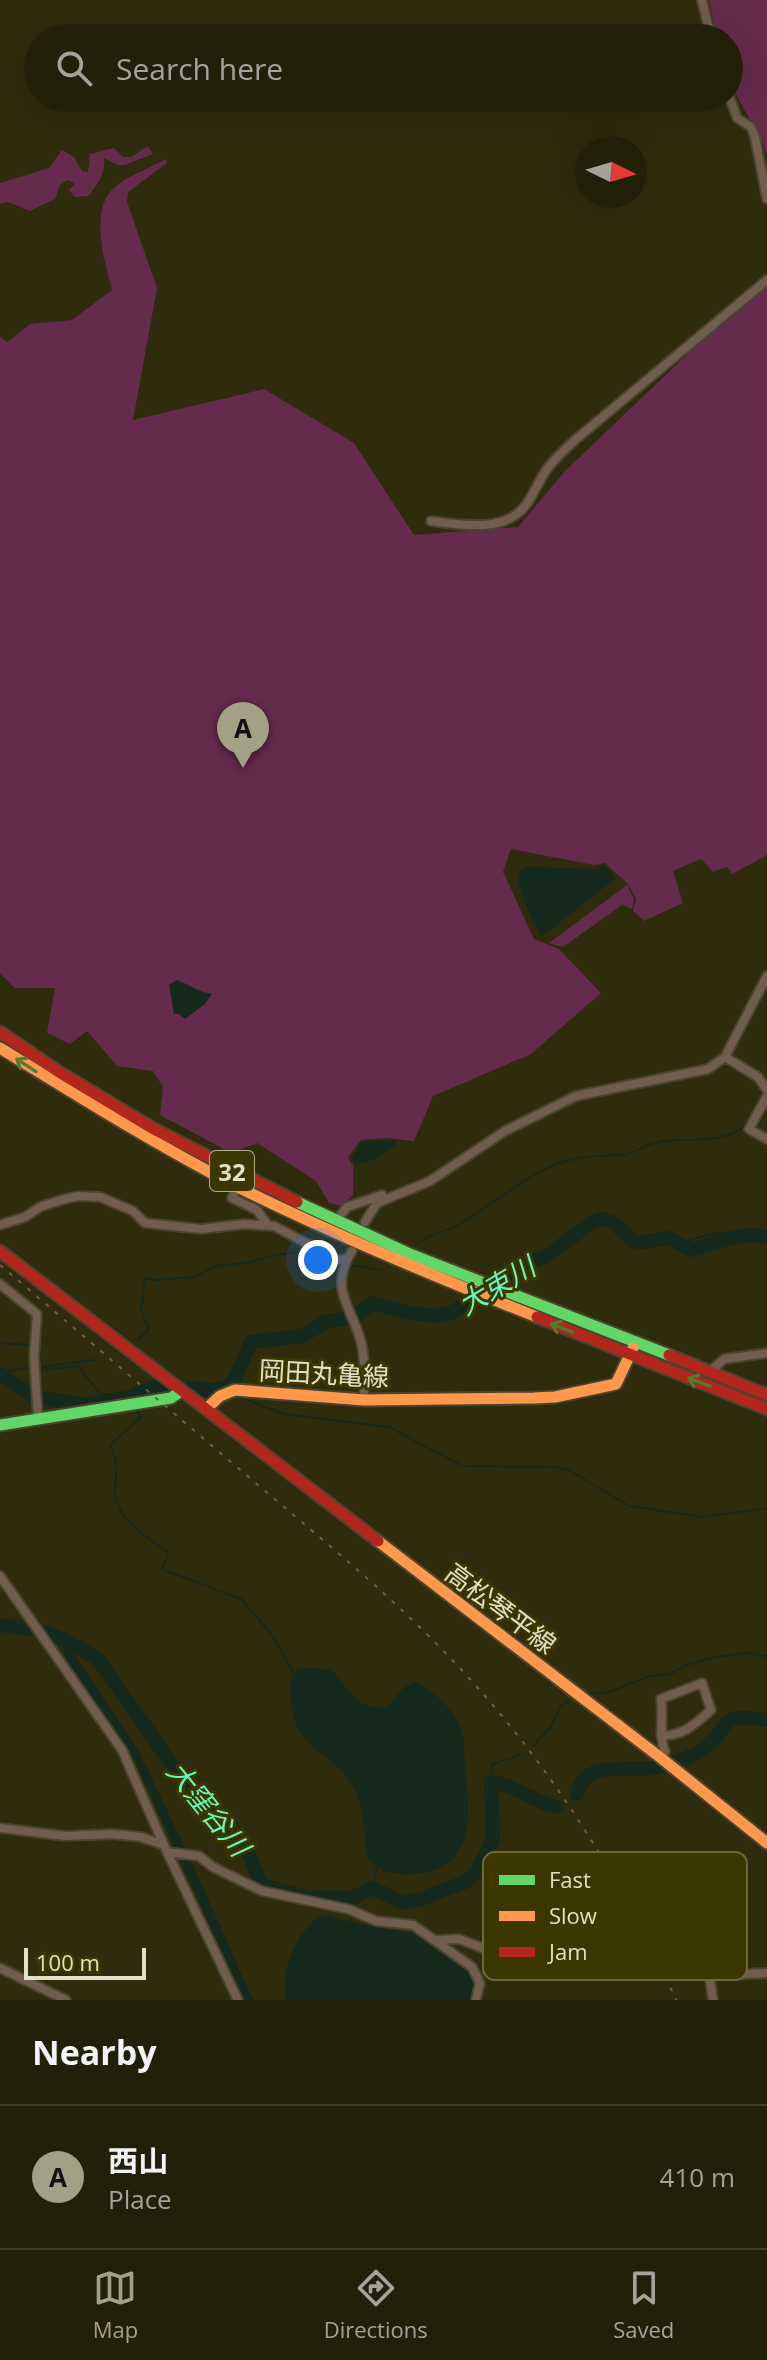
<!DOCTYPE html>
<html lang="en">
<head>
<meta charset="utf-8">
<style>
  :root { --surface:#23200a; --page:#2f2d18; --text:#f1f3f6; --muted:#a3a39c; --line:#403e2b; --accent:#a3a185 }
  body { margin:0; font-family:"Open Sans","Noto Sans JP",sans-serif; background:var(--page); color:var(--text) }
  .compass { position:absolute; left:575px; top:136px; width:72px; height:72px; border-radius:50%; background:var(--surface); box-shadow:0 8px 32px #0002; rotate:95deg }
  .scale { position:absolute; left:24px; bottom:20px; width:122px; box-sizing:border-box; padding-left:8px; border:4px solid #e2e0c5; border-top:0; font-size:22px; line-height:28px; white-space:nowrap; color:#e2e0c5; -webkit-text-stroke:6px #3c3600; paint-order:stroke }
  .you { position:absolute; left:318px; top:1260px; width:28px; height:28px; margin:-20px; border:6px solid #fff; border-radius:50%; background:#1a73e8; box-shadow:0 0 0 12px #1a73e833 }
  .badge { display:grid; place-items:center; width:52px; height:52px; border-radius:50%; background:var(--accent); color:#111; font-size:26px; font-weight:700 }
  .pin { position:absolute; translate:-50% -66px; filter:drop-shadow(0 2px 4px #0008) }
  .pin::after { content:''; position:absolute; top:42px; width:28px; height:24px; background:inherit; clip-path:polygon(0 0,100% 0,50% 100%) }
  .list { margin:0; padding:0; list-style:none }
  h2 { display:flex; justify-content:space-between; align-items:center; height:104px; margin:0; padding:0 32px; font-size:34px }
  h2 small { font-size:26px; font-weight:400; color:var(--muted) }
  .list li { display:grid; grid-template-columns:52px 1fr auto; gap:24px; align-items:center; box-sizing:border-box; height:144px; padding:0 32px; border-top:2px solid var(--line) }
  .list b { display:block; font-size:30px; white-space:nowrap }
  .list p { margin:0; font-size:26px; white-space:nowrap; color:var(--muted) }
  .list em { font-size:26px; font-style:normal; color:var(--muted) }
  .icon { flex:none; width:44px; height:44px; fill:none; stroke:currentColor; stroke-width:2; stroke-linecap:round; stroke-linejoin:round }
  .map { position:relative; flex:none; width:767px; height:2000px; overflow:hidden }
  .search { position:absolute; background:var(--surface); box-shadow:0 8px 32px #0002; left:24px; right:24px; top:24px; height:88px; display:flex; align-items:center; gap:20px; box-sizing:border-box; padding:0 28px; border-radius:44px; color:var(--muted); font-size:30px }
  .sheet { height:248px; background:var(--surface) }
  nav { display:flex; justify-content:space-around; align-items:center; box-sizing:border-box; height:112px; border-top:2px solid var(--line); background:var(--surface); font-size:22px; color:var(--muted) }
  nav a { display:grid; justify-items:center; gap:4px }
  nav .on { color:var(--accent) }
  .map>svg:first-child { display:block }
  .green { fill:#652b4c }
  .water { fill:#16291d }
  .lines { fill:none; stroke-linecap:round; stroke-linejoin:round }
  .stream { stroke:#16291d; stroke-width:2 }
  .river { stroke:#16291d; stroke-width:14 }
  .street-casing { stroke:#49452d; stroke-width:12 }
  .fast-casing { stroke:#49452d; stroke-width:15 }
  .slow-casing { stroke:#49452d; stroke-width:15 }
  .jam-casing { stroke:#49452d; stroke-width:15 }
  .street { stroke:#705d4e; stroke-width:8 }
  .fast { stroke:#63d668; stroke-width:11 }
  .slow { stroke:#ff974d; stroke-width:11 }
  .jam { stroke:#b3261e; stroke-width:11 }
  .rail { stroke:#6a604c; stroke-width:2; stroke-dasharray:4 8; stroke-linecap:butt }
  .oneway { stroke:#4e7e2f }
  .labels { text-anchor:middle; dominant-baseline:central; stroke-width:6; stroke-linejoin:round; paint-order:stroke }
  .shield { fill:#3c3600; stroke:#b0ad8a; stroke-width:2 }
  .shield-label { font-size:24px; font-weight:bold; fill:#e2e0c5 }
  .street-label { font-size:26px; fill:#e2e0c5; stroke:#3c3600 }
  .water-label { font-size:28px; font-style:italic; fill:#63fabd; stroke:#3c3600 }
  .key { fill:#3c3600; stroke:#6e693b; stroke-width:2 }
  .key-label { font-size:22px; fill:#e2e0c5 }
</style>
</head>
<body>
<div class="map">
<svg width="767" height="2000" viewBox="0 0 767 2000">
  <rect width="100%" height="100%" fill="#2f2b0d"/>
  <path class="green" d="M709,0h58v156c-6,-25 -24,-44 -34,-68 -7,-15 -4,-34 -4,-50h-12z
    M148,146l5,8 -28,11h-7l-14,-7c2,16 -6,26 -16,38l-13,1 -6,-7 5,-5 -1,-3 -6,-2 -7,5 -5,14 -25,12 -22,-9 -8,2v-21l49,-15 13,-18 12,7 8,14 6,1 2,-18 24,-6 9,9h8z
    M166,159l1,4 -39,29 -1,10 30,86 -24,132 131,-31 90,54 60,92 104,-8 47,-56 129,-123 73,-64v571l-35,19 -5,-7 -14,5 -12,-13 -28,12 10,32 -39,18 -11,-10 3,-12 -9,-16 -22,-20 -11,2 -83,-16 -8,23 31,67 25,10 42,44 -70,61 -98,42 -19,45 -26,-3 -27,2 -13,17 5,9v29l-11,11 -13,-3 -13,-22 -59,-38 -26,10 -71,-38 3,-28 -10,-16 -36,-5 -30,-35 -17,13 -23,-11 8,-45h-40l-15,-15v-636l8,5 22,-18 42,-4 40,-30c-7,-28 -24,-81 3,-103 14,-12 35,-19 51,-28z
    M627,885l7,14 -2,10 -10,-4 -59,42 -14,-4z"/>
  <path class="water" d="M604,865l12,13 -75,59c-7,-14 -27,-53 -22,-66l9,-4 68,2z
    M177,980c13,5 22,12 35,14l-7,10 -20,15 -6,-5h-5l-5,-29z
    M395,1140v6c-11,8 -28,19 -41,17l-2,-6 10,-15z
    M64,1647l11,9 64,96 48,100 66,148h-9l-111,-243 -66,-96 -5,-12z
    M316,1668l15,2c20,18 21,41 57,37l15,-19 12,-6c19,7 44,33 48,54 2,14 1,29 3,43 5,46 4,93 -55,95 -16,1 -33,-2 -44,-16 -2,-23 -3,-51 -14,-72 -12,-25 -43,-33 -55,-58 -5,-9 -5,-19 -7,-30 -2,-11 -1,-19 6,-29z
    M323,1915l60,14 29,3 9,4 51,40 2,9 -3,15h-185c-2,-30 1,-44 18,-68 6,-8 10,-13 19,-17z"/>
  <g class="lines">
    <path class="stream" d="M663,1239l9,-4 16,6 21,-7 48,-3 10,2
      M416,1244c15,-11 34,-13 49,-23 32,-20 60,-45 95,-58 23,-9 44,-6 67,-9 10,-2 18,-9 29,-11 26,-7 65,3 89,-17 8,-7 13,-23 18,-32
      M350,1265l32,5
      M137,1341l12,-12 -8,-17 4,-34 11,2 39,-3 21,-11 35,-4 25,-7 35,-5
      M0,1343l31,2 -1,12
      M38,1367l4,3 36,-4 22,28h22l7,7
      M41,1367l54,-7
      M0,1372l31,-4
      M238,1396l45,18 106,13 73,39 91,1 16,3 60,36 74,11 64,-9
      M136,1410l5,7 -31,28c9,16 6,27 5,44 -2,29 33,49 53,63l-6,17 79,30 31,36 23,40
      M591,1694l18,-2 41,-16 20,-2 17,-9 29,-8 29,-4 22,3
      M533,1746l18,-19 9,-21 9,-5
      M491,1782l1,-18 28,-9
      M372,1888l6,-22"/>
    <path class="river" d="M0,1374l34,23 52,8 45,-8 25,-11 10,2
      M191,1388l24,2 17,-5 19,-43 51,-6 23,-14 29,-5 19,-14 36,10 29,3 15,-4 67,-45 27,-11 44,-33 11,-4 9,2 25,22 32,-5 23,12c25,-6 49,-20 76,-13
      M0,1625l31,4
      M44,1632l20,7 34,20 75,107 76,88 11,27 5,5 42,11 45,1 20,-10 32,15 20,-5 41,-16 10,-8 18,-34 -2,-58c25,3 42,20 66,25
      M577,1794c10,-38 53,-20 81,-27 15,-4 35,-10 47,-19 31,-27 12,-35 62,-28"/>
    <g class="street-casing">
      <path id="street" d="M702,0l9,38
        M729,95l8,23 14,9 4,10 12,62
        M431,521c30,4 74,12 95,-16 7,-10 12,-22 19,-33 8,-12 19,-22 30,-32l192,-160
        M725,1057l33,20 9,13
        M767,1096l-18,33 18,10
        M237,1186l-5,12 25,12 10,14
        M336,1221l11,-14 35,-12
        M365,1222l12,-19 53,-22 75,-50 71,-35 132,-27 17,-12 42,-81
        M0,1225l25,-8 15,-10 21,-7 17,-4 22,1 33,14 12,12 56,6 43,-5 30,2 64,34 9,-1
        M352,1251c-24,40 0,55 9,91 5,18 3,39 3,58
        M0,1284l37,30 -3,43 4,61
        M711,1371l13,-12 43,-6
        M0,1576l122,174 45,102 71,148
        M661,1735c21,2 34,-11 50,-25l-9,-27 -41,16c3,18 -3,36 4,52l-4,7
        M0,1828l65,8 47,-2 29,3 23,8
        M167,1852l32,4 14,11 49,24 86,18 28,12 37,4 59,42 8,16 -4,17
        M437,1940l22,-1 60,23 18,4 42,-4 142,13 46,-2
        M0,1968l66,32
        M709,1974l4,26"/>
    </g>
    <g class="fast-casing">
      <path id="fast" d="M297,1202l115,53 257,100
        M0,1425l171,-27 10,-7"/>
    </g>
    <g class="slow-casing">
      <path id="slow" d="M0,1048c78,48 155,96 236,138 98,49 200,91 301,131
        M206,1409l14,-13 15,-6 129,10 170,-2 21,-1 61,-13 17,-36
        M378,1541l283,217 106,85"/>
    </g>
    <g class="jam-casing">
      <path id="jam" d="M0,1032l59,40 93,56 145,74
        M0,1251l378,290
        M537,1317l230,92
        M669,1355l98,40"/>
    </g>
    <use href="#street" class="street"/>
    <use href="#fast" class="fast"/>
    <use href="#slow" class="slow"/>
    <use href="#jam" class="jam"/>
    <path class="rail" d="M0,1265c86,73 172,147 258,220 67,57 136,113 197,178 93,98 166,214 221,337"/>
  </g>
  <defs><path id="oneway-shaft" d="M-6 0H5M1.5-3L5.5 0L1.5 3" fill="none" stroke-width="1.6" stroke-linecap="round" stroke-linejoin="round" transform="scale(2)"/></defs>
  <g class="oneway">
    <use href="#oneway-shaft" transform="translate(26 1065) rotate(-147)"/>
    <use href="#oneway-shaft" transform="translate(562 1328) rotate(-158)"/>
    <use href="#oneway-shaft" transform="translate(699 1382) rotate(-159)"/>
  </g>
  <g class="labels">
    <rect class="shield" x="210" y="1151" width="44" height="40" rx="6"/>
    <g class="shield-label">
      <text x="232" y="1171">32</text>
    </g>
    <g class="street-label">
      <text transform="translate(324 1373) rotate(3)">岡田丸亀線</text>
      <text transform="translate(501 1608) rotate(37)">高松琴平線</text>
    </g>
    <g class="water-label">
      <text transform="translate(496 1285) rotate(-31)">大束川</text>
      <text transform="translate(209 1808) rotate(51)">大窪谷川</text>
    </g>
  </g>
  <rect x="483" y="1852" width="264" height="128" rx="12" class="key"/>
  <rect x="499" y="1875" width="36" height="10" fill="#63d668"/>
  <rect x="499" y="1911" width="36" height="10" fill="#ff974d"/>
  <rect x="499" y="1947" width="36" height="10" fill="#b3261e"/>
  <g class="key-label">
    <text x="549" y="1888">Fast</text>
    <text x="549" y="1924">Slow</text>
    <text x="549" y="1960">Jam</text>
  </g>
</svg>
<svg class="compass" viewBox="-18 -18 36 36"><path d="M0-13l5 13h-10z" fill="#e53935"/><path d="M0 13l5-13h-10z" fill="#a3a39c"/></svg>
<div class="scale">100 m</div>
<div class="you"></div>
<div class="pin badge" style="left:243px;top:768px">A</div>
<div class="search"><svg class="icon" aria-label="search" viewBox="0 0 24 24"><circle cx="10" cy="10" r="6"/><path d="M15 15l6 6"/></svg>Search here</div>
</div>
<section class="sheet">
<h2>Nearby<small></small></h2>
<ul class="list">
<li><span class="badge">A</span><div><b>西山</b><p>Place</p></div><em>410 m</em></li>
</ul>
</section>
<nav>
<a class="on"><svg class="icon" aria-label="map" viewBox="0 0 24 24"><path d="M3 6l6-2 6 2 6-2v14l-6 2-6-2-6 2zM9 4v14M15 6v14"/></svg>Map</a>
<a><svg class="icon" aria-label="directions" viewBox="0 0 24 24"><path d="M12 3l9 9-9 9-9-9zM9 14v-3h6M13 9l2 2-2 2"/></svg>Directions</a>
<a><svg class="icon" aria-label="saved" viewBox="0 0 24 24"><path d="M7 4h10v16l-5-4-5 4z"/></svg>Saved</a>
</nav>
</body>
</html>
